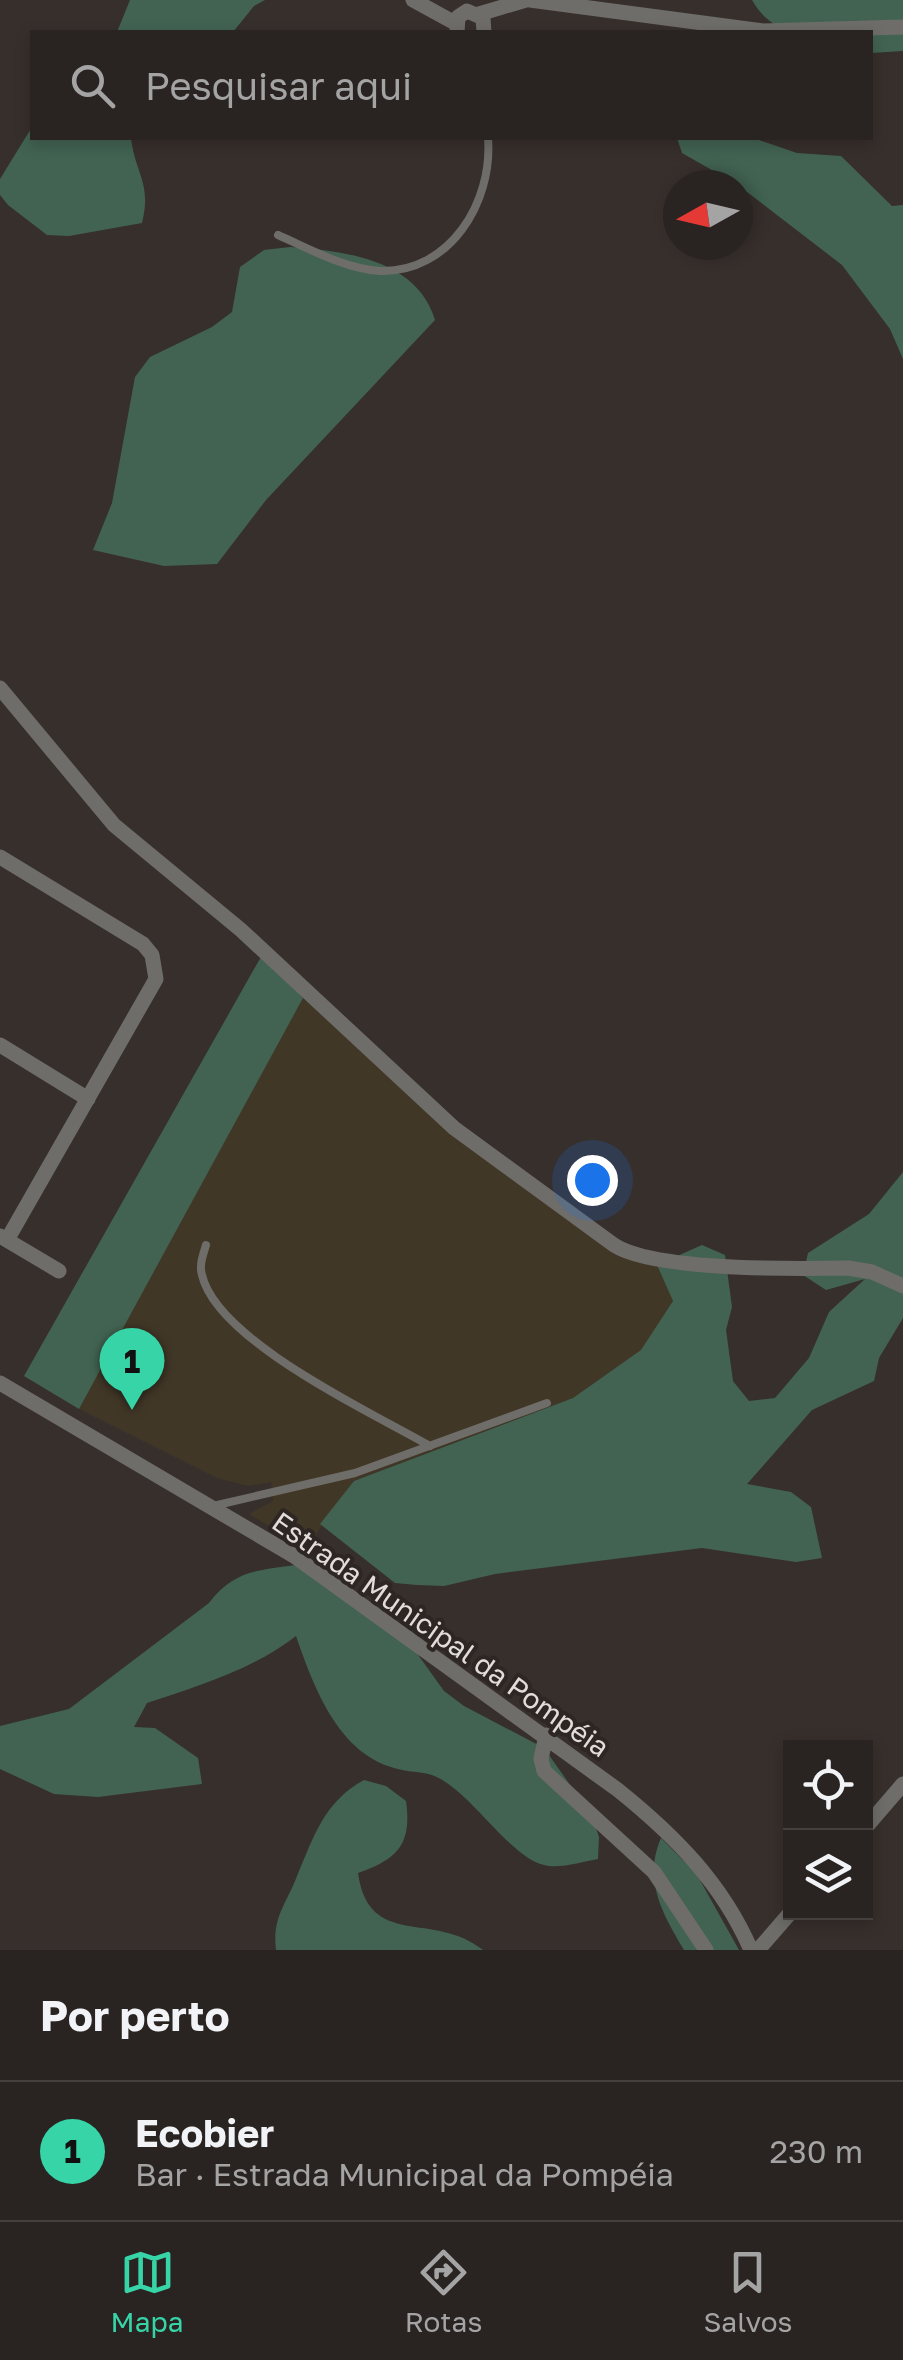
<!DOCTYPE html>
<html lang="pt">
<head>
<meta charset="utf-8">
<style>
  :root { --surface:#292321; --page:#352f2e; --text:#f1f3f6; --muted:#a5a4a5; --line:#45403f; --accent:#36d4a7 }
  body { margin:0; font-family:"Golos Text",sans-serif; background:var(--page); color:var(--text) }
  .controls { position:absolute; right:30px; bottom:30px; display:grid; overflow:hidden; border-radius:0px; box-shadow:0 5px 15px #0003 }
  .controls button { width:90px; height:90px; display:grid; place-items:center; padding:0; border:0; border-bottom:2px solid var(--line); background:var(--surface); color:var(--text); font:50px sans-serif }
  .compass { position:absolute; left:663px; top:170px; width:90px; height:90px; border-radius:50%; background:var(--surface); box-shadow:0 5px 15px #0003; rotate:262deg }
  .you { position:absolute; left:592px; top:1180px; width:35px; height:35px; margin:-25px; border:8px solid #fff; border-radius:50%; background:#1a73e8; box-shadow:0 0 0 15px #1a73e833 }
  .badge { display:grid; place-items:center; width:65px; height:65px; border-radius:50%; background:var(--accent); color:#111; font-size:32px; font-weight:700 }
  .pin { position:absolute; translate:-50% -82px; filter:drop-shadow(0 2px 5px #0008) }
  .pin::after { content:''; position:absolute; top:52px; width:35px; height:30px; background:inherit; clip-path:polygon(0 0,100% 0,50% 100%) }
  .list { margin:0; padding:0; list-style:none }
  h2 { display:flex; justify-content:space-between; align-items:center; height:130px; margin:0; padding:0 40px; font-size:42px }
  h2 small { font-size:32px; font-weight:400; color:var(--muted) }
  .list li { display:grid; grid-template-columns:65px 1fr auto; gap:30px; align-items:center; box-sizing:border-box; height:140px; padding:0 40px; border-top:2px solid var(--line) }
  .list b { display:block; font-size:38px; white-space:nowrap }
  .list p { margin:0; font-size:32px; white-space:nowrap; color:var(--muted) }
  .list em { font-size:32px; font-style:normal; color:var(--muted) }
  .icon { flex:none; width:55px; height:55px; fill:none; stroke:currentColor; stroke-width:2; stroke-linecap:round; stroke-linejoin:round }
  .map { position:relative; flex:none; width:903px; height:1950px; overflow:hidden }
  .search { position:absolute; background:var(--surface); box-shadow:0 5px 15px #0003; left:30px; right:30px; top:30px; height:110px; display:flex; align-items:center; gap:25px; box-sizing:border-box; padding:0 35px; border-radius:0px; color:var(--muted); font-size:38px }
  .sheet { height:270px; background:var(--surface) }
  nav { display:flex; justify-content:space-around; align-items:center; box-sizing:border-box; height:140px; border-top:2px solid var(--line); background:var(--surface); font-size:28px; color:var(--muted) }
  nav a { display:grid; justify-items:center; gap:5px }
  nav .on { color:var(--accent) }
  .map>svg:first-child { display:block }
  .industrial { fill:#413727 }
  .forest { fill:#426352 }
  .lines { fill:none; stroke-linecap:round; stroke-linejoin:round }
  .lane { stroke:#6f6d69; stroke-width:8 }
  .street { stroke:#6f6d69; stroke-width:15 }
  .labels { text-anchor:middle; dominant-baseline:central; stroke-width:8; stroke-linejoin:round; paint-order:stroke }
  .street-label { font-size:28px; fill:#e2dddb; stroke:#2d2622 }
</style>
</head>
<body>
<div class="map">
<svg width="903" height="1950" viewBox="0 0 903 1950">
  <rect width="100%" height="100%" fill="#372f2c"/>
  <path class="industrial" d="M303,998l143,131 168,124 43,12 16,36 -31,49 -69,48 -219,83 -48,67 -57,-34 24,-13 -2,-19 -23,4 -31,-8 -138,-69z"/>
  <path class="forest" d="M130,0h135l-11,6 -21,26h-116z
    M752,0h151v51l-32,2 -1,-21c-46,0 -92,14 -118,-32z
    M32,127v11h99c4,35 21,45 11,85l-73,13 -22,-1 -39,-30 -8,-10v-16z
    M677,138h76l44,15 44,3 51,50 11,-1v154l-13,-30 -48,-64 -104,-80 -56,-32z
    M290,247c54,4 127,12 145,73l-169,180 -49,64 -53,2 -71,-16 19,-47 23,-126 15,-20 62,-30 20,-15 8,-45 24,-17z
    M262,955l41,43 -224,411 -55,-33z
    M903,1172v146l-24,40 -5,23 -62,29 -65,74 44,8 20,15 11,51 -26,4 -94,-14 -207,26 -51,12 -27,-1 -22,-2 -75,-59 34,-43 219,-83 68,-48 32,-49 -16,-36 45,-20 23,10 7,52 -6,23 7,51 16,20 26,-3 34,-40 20,-46 36,-33 -39,11 -23,-15 5,-22 61,-39z
    M296,1565l105,66 43,60 20,15 80,42 48,68 7,21 -1,22c-16,3 -39,10 -54,6 -29,-6 -66,-60 -93,-79 -23,-18 -33,-11 -57,-18 -57,-16 -81,-83 -98,-132 -42,33 -98,50 -149,67l-13,24 21,1 43,30 4,26 -104,13 -44,-3 -54,-25v-43l69,-17 140,-106c24,-32 49,-33 87,-38z
    M364,1780l22,6 20,15c6,43 -8,58 -48,72 11,77 75,37 125,77h-207c-4,-33 10,-45 21,-74 17,-40 27,-74 67,-96z
    M661,1838l35,35 43,77h-55c-22,-37 -41,-70 -23,-112z"/>
  <g class="lines">
    <path class="lane" d="M278,235c32,14 67,34 102,36 70,2 113,-69 108,-133
      M206,1245c-3,10 -7,20 -4,30 15,66 171,138 228,171
      M213,1506l142,-33 192,-70"/>
    <path class="street" d="M413,0l42,23
      M530,0l233,31 140,-4
      M479,14l47,-14
      M457,32l1,-15 9,-6 16,7 1,14
      M0,688l114,137 127,105 213,198 160,117c40,26 183,24 234,23l24,4 31,14
      M0,857l143,87 9,11 4,24 -149,261
      M0,1045l88,54
      M0,1236l59,35
      M0,1383l294,173 324,234c56,45 104,93 133,160
      M546,1735l-5,24 3,12 110,101 52,78
      M866,1827l37,-43
      M758,1950l33,-38"/>
  </g>
  <g class="labels">
    <g class="street-label">
      <text transform="translate(441 1634) rotate(35)">Estrada Municipal da Pompéia</text>
    </g>
  </g>
</svg>
<div class="controls">
<button><svg class="icon" aria-label="locate" viewBox="0 0 24 24"><circle cx="12" cy="12" r="6"/><path d="M12 2v4M12 18v4M2 12h4M18 12h4"/></svg></button>
<button><svg class="icon" aria-label="layers" viewBox="0 0 24 24"><path d="M12 4l9 5-9 5-9-5zM3 14l9 5 9-5"/></svg></button>
</div>
<svg class="compass" viewBox="-18 -18 36 36"><path d="M0-13l5 13h-10z" fill="#e53935"/><path d="M0 13l5-13h-10z" fill="#a5a4a5"/></svg>
<div class="you"></div>
<div class="pin badge" style="left:132px;top:1410px">1</div>
<div class="search"><svg class="icon" aria-label="search" viewBox="0 0 24 24"><circle cx="10" cy="10" r="6"/><path d="M15 15l6 6"/></svg>Pesquisar aqui</div>
</div>
<section class="sheet">
<h2>Por perto<small></small></h2>
<ul class="list">
<li><span class="badge">1</span><div><b>Ecobier</b><p>Bar · Estrada Municipal da Pompéia</p></div><em>230 m</em></li>
</ul>
</section>
<nav>
<a class="on"><svg class="icon" aria-label="map" viewBox="0 0 24 24"><path d="M3 6l6-2 6 2 6-2v14l-6 2-6-2-6 2zM9 4v14M15 6v14"/></svg>Mapa</a>
<a><svg class="icon" aria-label="directions" viewBox="0 0 24 24"><path d="M12 3l9 9-9 9-9-9zM9 14v-3h6M13 9l2 2-2 2"/></svg>Rotas</a>
<a><svg class="icon" aria-label="saved" viewBox="0 0 24 24"><path d="M7 4h10v16l-5-4-5 4z"/></svg>Salvos</a>
</nav>
</body>
</html>
